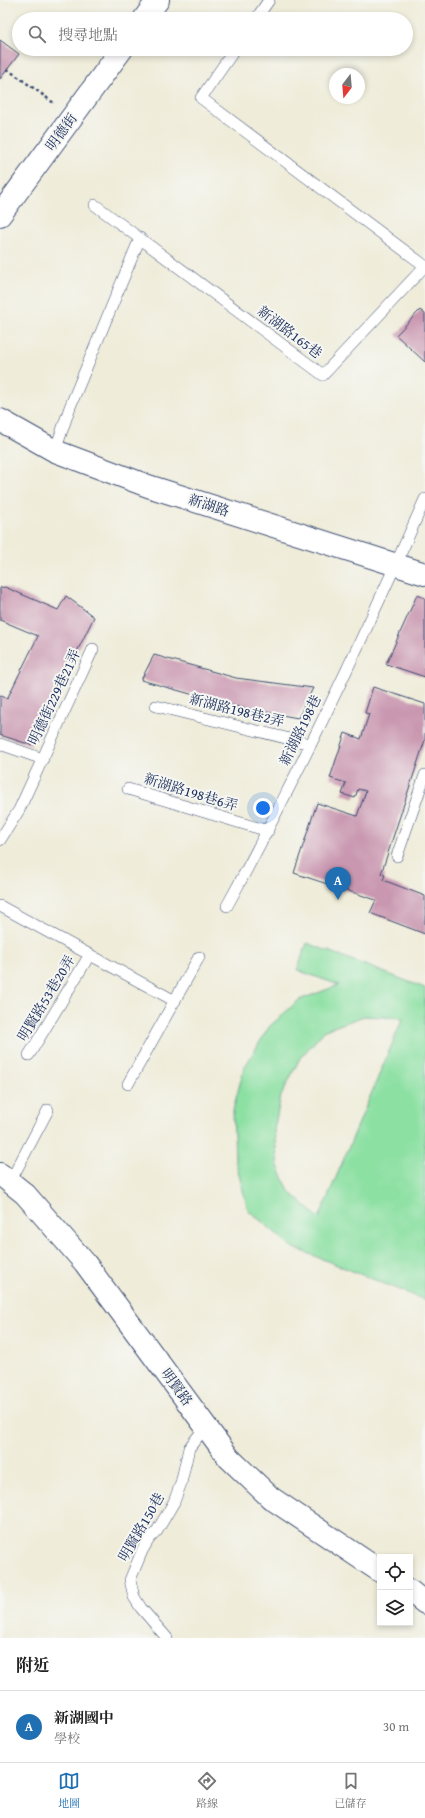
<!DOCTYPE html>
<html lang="zh-TW">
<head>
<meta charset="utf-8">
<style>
  :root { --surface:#fff; --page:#f2f2f2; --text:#222; --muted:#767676; --line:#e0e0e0; --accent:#1f6fb2 }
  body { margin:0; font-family:"Gentium Book Plus","Noto Serif TC",serif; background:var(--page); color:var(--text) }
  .controls { position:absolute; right:12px; bottom:12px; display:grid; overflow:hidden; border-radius:0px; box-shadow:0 2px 6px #0003 }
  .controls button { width:36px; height:36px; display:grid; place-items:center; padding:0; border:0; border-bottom:1px solid var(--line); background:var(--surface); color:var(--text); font:20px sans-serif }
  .compass { position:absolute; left:329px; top:68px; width:36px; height:36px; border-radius:50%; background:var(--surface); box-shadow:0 2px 6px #0003; rotate:196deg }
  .you { position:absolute; left:263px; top:808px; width:14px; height:14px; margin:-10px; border:3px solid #fff; border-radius:50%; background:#1a73e8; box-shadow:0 0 0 6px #1a73e833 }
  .badge { display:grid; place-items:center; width:26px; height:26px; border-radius:50%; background:var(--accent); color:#fff; font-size:13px; font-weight:700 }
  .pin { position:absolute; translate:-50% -33px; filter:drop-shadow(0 1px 2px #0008) }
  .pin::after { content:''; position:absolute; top:21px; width:14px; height:12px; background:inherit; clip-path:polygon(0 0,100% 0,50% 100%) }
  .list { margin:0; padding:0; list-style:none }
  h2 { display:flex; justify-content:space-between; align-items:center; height:52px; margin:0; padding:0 16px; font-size:17px }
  h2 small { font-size:13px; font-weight:400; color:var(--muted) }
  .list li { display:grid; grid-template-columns:26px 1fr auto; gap:12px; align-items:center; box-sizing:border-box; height:72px; padding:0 16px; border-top:1px solid var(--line) }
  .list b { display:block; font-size:15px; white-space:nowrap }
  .list p { margin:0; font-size:13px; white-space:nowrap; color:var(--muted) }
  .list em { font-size:13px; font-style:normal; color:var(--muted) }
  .icon { flex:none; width:22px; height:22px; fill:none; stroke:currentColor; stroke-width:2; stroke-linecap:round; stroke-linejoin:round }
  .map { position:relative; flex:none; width:425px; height:1638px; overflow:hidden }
  .search { position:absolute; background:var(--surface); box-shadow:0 2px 6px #0003; left:12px; right:12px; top:12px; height:44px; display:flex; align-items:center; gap:10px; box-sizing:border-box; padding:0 14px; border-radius:22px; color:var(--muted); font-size:15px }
  .sheet { height:124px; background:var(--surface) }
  nav { display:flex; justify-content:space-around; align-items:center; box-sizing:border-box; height:56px; border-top:1px solid var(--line); background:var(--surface); font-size:11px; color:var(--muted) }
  nav a { display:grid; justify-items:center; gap:2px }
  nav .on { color:var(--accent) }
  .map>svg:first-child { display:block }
  .green { fill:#8be0a2; stroke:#538880; fill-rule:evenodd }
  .building { fill:#c997b0 }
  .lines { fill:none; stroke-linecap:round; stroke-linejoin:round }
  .service-casing { stroke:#3b4b70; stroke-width:12 }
  .minor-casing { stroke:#3b4b70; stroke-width:24 }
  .tertiary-casing { stroke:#3b4b70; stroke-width:24 }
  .path { stroke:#3b4b70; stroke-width:2.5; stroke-dasharray:3 3; stroke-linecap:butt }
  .service { stroke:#fff; stroke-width:11 }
  .minor { stroke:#fff; stroke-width:22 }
  .tertiary { stroke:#fff; stroke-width:22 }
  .labels { text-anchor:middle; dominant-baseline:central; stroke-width:4; stroke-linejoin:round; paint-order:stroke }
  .street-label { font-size:14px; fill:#1b2f5e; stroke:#f6f6f2 }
</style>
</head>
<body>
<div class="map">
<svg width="425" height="1638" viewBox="0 0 425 1638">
  <rect width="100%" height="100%" fill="#f6f6f2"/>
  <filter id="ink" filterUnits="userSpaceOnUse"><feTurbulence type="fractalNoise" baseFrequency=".025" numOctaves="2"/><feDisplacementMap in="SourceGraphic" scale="8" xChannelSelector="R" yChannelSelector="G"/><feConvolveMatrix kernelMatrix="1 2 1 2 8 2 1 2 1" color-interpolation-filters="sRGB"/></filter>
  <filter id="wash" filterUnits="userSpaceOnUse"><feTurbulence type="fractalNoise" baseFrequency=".012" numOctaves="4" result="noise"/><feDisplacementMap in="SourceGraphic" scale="16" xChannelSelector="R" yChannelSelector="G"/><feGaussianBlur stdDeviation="0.9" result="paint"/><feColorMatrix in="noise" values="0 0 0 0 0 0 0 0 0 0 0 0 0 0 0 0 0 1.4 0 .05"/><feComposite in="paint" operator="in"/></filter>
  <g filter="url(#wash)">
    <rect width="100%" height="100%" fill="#efecd9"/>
    <path class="green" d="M307,943l118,45v312l-133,-53 -44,-37 -13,-51 -2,-49 11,-42 25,-41 30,-27 40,-15 -42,-15zM364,1016l39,2 -84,200 -30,-27 -11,-25 -4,-36 7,-34 19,-38 25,-28z"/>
    <g id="blocks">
      <path class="building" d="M0,40l19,14 -19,25z
        M420,310l5,4v48l-29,-27z
        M5,587l53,23 8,-14 28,21 -63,128 -31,-10v-40l7,4 31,-63 -38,-16v-32z
        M417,595l8,3v79l-39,-13z
        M154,655l82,23 77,10 -15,30 -65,-12 -92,-26z
        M373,687l52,17v36l-44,134 4,1 -2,5 42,16v38l-55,-21 6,-13 -82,-27 23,-70 40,13 9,-25 -8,-2 -3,9 -13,-4 4,-11 -16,-5 15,-45 16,6 8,-25 -4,-1z"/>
    </g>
  </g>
  <g filter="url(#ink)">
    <use href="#blocks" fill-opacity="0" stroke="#3b4b70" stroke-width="1"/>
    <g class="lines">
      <g class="service-casing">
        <path id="service" d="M256,19l13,-19
          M235,49l-34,49 224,168
          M95,205l228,170 102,-109
          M55,451l15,-44 70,-169
          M156,706l154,38
          M0,744l43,15
          M128,789l140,42
          M0,840l19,-30 74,-161
          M397,856l28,-81
          M0,906l175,95
          M227,906c72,-132 137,-269 198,-407
          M29,1055l60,-99
          M128,1084l71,-127
          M10,1182l38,-72
          M167,1638l-26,-30 -7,-11 -4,-17 12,-29 7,-12 8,-8 17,-29 7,-19 8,-35 17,-22"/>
      </g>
      <g class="minor-casing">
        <path id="minor" d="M144,19l14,-19
          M0,215l122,-166
          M0,1174l25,20 60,69 144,195 42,40 109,73
          M410,1591l15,12"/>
      </g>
      <g class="tertiary-casing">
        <path id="tertiary" d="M0,420l55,31 93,35 277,88"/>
      </g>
      <path class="path" d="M7,69l47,34"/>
      <use href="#service" class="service"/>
      <use href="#minor" class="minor"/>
      <use href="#tertiary" class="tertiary"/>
    </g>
  </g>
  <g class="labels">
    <g class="street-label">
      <text transform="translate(61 132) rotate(-54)">明德街</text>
      <text transform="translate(290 332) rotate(37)">新湖路165巷</text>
      <text transform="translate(209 505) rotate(18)">新湖路</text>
      <text transform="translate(54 697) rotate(-65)">明德街229巷21弄</text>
      <text transform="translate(237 710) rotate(14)">新湖路198巷2弄</text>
      <text transform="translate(300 730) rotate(-64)">新湖路198巷</text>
      <text transform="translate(191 792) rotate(17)">新湖路198巷6弄</text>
      <text transform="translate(46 998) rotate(-59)">明賢路53巷20弄</text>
      <text transform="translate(177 1387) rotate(54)">明賢路</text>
      <text transform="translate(141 1527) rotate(-60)">明賢路150巷</text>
    </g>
  </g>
</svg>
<div class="controls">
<button><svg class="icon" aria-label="locate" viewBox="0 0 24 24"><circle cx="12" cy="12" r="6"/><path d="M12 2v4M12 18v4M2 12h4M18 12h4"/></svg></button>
<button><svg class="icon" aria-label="layers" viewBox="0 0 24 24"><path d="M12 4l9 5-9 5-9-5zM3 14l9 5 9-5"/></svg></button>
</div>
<svg class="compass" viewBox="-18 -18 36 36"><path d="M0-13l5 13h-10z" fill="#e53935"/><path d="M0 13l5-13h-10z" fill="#767676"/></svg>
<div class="you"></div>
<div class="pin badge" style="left:338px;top:900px">A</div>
<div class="search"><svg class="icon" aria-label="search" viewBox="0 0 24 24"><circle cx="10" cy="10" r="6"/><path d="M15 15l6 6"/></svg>搜尋地點</div>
</div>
<section class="sheet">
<h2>附近<small></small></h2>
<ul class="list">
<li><span class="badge">A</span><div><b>新湖國中</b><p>學校</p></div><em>30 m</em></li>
</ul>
</section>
<nav>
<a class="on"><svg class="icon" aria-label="map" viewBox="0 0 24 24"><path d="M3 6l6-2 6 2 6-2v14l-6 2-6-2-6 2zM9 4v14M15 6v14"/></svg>地圖</a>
<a><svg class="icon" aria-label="directions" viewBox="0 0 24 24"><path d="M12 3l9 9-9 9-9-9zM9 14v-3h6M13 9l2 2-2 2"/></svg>路線</a>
<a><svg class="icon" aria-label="saved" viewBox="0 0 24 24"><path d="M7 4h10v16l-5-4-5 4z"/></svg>已儲存</a>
</nav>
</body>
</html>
